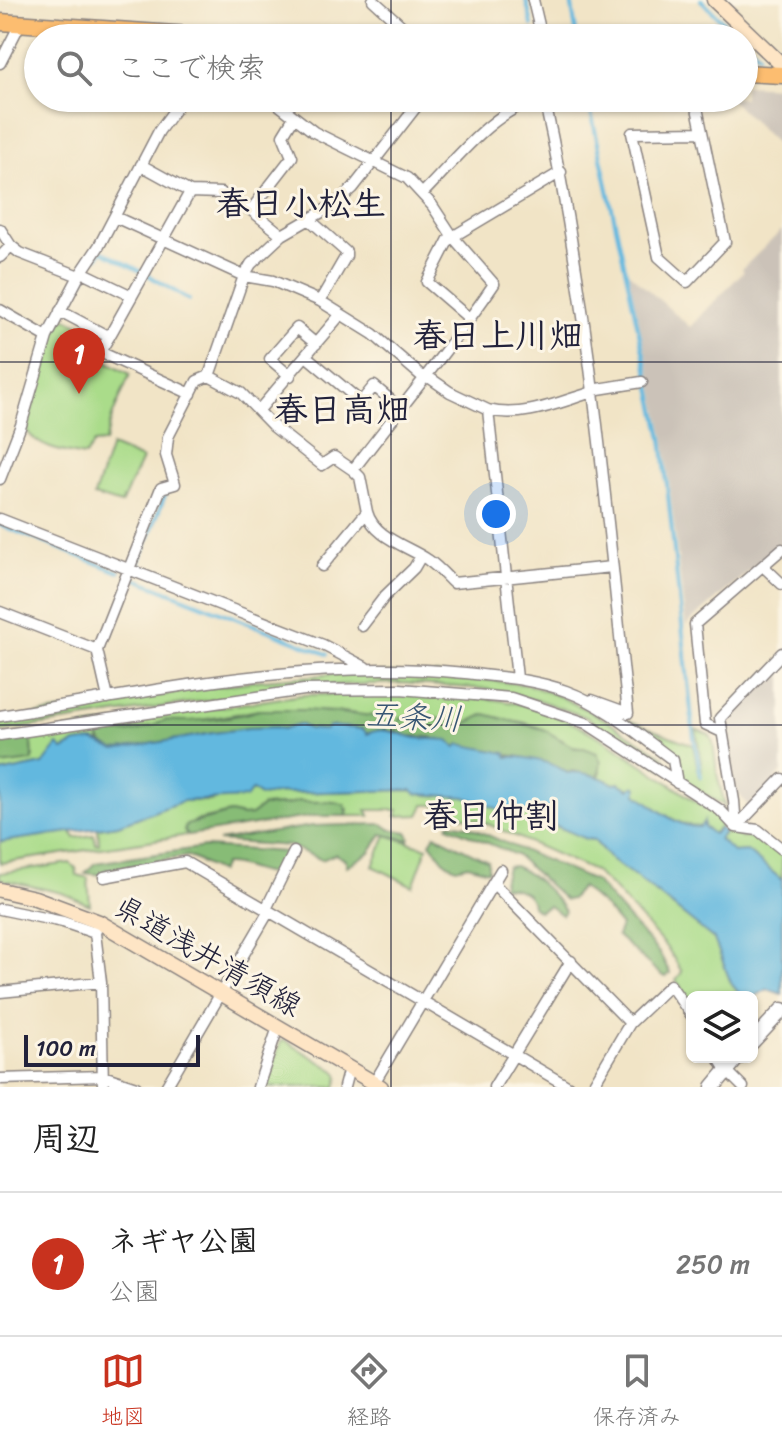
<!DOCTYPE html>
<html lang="ja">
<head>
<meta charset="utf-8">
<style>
  :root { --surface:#fff; --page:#f2f2f2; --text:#222; --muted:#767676; --line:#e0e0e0; --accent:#c8321e }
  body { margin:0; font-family:Sriracha,"Klee One",sans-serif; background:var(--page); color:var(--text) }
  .controls { position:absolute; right:24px; bottom:24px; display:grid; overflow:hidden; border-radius:12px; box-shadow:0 2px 6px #0004 }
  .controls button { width:72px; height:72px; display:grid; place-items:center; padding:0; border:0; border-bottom:2px solid var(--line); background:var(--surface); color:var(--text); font:40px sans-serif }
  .scale { position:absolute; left:24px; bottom:20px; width:176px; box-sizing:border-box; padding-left:8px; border:4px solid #22223b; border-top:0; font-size:22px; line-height:28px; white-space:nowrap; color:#22223b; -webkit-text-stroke:6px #fcf5e5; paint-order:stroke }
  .you { position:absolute; left:496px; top:514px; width:28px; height:28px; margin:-20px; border:6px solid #fff; border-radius:50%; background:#1a73e8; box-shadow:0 0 0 12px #1a73e833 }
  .badge { display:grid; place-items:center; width:52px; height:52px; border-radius:50%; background:var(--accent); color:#fff; font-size:26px; font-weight:700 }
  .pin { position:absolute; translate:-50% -66px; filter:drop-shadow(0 2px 4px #0008) }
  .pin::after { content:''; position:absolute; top:42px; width:28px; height:24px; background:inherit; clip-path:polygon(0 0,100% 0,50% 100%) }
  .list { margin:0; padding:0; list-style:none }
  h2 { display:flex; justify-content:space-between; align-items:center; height:104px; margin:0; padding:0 32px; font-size:34px }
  h2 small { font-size:26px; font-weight:400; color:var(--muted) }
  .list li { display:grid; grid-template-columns:52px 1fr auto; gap:24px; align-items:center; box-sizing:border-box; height:144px; padding:0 32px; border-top:2px solid var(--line) }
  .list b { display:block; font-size:30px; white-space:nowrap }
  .list p { margin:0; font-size:26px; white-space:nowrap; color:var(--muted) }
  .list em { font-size:26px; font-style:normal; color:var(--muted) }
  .icon { flex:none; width:44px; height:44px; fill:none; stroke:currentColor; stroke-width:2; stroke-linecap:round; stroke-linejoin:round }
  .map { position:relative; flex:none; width:782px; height:1087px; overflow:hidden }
  .search { position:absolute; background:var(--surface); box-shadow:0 2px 6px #0004; left:24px; right:24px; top:24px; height:88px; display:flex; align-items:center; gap:20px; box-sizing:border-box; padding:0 28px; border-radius:44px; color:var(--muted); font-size:30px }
  .sheet { height:248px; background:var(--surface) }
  nav { display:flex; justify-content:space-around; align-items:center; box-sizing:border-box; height:112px; border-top:2px solid var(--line); background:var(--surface); font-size:22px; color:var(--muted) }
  nav a { display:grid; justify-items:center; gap:4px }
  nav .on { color:var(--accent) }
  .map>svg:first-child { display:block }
  .industrial { fill:#cbc2b8 }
  .green { fill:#aadc8a; stroke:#667f62; stroke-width:2 }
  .forest { fill:#87bc76; stroke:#546f58; stroke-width:2 }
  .water { fill:#62b8df; stroke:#426d8d; stroke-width:2 }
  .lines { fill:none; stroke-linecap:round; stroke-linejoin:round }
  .stream { stroke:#62b8df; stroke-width:4 }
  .minor-casing { stroke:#8a8380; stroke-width:13 }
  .tertiary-casing { stroke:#8a8380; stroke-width:17 }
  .secondary-casing { stroke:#8a8380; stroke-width:17 }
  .primary-casing { stroke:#8a8380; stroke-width:19 }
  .minor { stroke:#fff; stroke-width:10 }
  .tertiary { stroke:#fff; stroke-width:14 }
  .secondary { stroke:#fee5c5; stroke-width:14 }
  .primary { stroke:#fcbd6f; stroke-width:16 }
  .grid { fill:none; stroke:#22223b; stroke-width:2; stroke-opacity:0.55 }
  .labels { text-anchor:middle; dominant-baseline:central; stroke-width:6; stroke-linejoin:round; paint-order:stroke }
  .street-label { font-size:30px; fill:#22223b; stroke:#fcf5e5 }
  .water-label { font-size:32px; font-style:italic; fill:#385674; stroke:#fcf5e5 }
  .quarter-label { font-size:34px; font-weight:bold; fill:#22223b; stroke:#fcf5e5 }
</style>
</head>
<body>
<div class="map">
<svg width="782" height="1087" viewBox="0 0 782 1087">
  <rect width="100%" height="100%" fill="#fcf5e5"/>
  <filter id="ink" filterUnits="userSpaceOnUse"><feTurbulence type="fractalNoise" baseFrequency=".0125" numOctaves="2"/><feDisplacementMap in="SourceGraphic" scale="16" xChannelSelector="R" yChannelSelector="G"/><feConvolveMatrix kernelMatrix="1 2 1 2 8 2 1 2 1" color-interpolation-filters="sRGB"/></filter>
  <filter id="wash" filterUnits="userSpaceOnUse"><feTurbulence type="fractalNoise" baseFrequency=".006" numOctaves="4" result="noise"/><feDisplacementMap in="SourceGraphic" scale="32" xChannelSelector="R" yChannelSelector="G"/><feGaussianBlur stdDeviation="1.8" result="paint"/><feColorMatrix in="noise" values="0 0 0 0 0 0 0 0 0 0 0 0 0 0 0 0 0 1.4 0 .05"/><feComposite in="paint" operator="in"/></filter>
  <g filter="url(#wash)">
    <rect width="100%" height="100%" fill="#f1e4c6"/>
    <path class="industrial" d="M744,85l38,2v62l-53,-51h15z
      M782,228v315l-96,82 -22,-190 -36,-163 62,55 54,-56 -2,-2 39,-38z
      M782,660v112l-33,35 -14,-18 -8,-73z"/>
    <path class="green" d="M66,318l33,17 3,5 -7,12 2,4 33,18 -17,40 -8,28 -11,1 -9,13c-21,-4 -46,-7 -58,-25 6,-24 19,-101 39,-113z
      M111,446l31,13 -21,45 -27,-8z
      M348,673l87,1 94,11 32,12 40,20 62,39 5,9 -2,4 -3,1 -75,-52 -47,-17 -54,-12 -86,-6 -97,3 -304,45v-11l253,-39z
      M400,693c40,3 83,2 123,12 69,17 129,68 188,107l13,11 -11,11 -9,-7c-30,2 -59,-29 -85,-44l-5,1 -16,-6 3,-6 -17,-24c-14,1 -28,-10 -39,-18 -18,-10 -63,-17 -80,-6l-45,-9 -21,4 -3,12 -11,-1 1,-2 -24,-13 -19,-3 -84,-2 -64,11h-24l-12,2 -6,5 -38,6 -6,-3 -10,10 5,4 -11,-4 -30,10 -3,-3 -17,16 -43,9v-8l33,-5 -1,-17 -8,-7 278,-41z
      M612,714l81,31 7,34 2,-9 -6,-41 14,6 3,7 4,32 8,32 -41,-24 -10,-31z
      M252,790l8,6 23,-3 128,-3c16,9 36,3 55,7 42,9 81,25 120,42l8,1 18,21 23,15 79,63 17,44 11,14h-50v6l-16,-23 6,-8 -14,-23 -53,-59 -21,-19 -115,-51 -22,-5h-19l1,-3 -4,-7h-11l-5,10 -23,1 3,-6h-33l4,6h-23l1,-7 -20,-8 -13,3 -16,-3 -13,4 -23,1 -12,9 -8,1 -13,-3 -35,8 -11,10 4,4 -188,28v-21l71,-11 4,7 19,-3 2,9h3l-1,-16 20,-3 65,-24h27z
      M729,827l12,11 18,-1 23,18v25l-35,-29 -15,1 -13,-13z
      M386,835l41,13 -14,38 -40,-20z
      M70,863l6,5 1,7 11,3 2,27 -28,-12 -62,-14v-6z
      M284,1040l53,32 2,5 -3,10h-71l16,-46z"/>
    <path class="forest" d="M259,710h47l70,6 6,1 4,12 -19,5 -58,-5 -10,-5 -16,5 -70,4 -98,17 -11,-5 -7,-9 12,-5c16,6 42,-3 56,-11 26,3 68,-2 94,-10z
      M485,714l58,15 32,19h9l13,5 4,9 -3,16 -25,-7 -6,2 -46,-16 -65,-10 -25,-10 -23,-1 -12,-5 3,-12 21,-4 45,9z
      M24,736l8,7 1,18 -33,4v-25z
      M299,801c16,3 32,-3 46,4l2,11h-32l-127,19 -4,-4 2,-6 44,-12 13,3 8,-1 12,-9 23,-1z
      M449,823l18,3 129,56 64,72 10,19 -4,4 -5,-2 -44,-39 4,-10 -16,-19 -24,-20 -10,12 -6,1 -49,-45 -68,-29z
      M383,824l7,5 17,3 3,5 -1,3 -27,-6 -12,18 -23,14 -1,-6 -11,-6 -13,6 -32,-14 -72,-5 94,-15z
      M435,835l53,26v10l-20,-6 -12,3 -10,-5 -16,-20z
      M205,847l81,5v3l-10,19c-19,1 -33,-11 -52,-10l-4,8 -32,-16 -83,14 -2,5 -18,-2 10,-10z
      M514,866c19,8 40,28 51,45l-3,4 -13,-9 -11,5 -6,-5c-1,-16 -17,-17 -30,-20l5,-19z"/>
    <path class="water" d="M299,724l10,5 16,1 5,-4 33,3 4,5c18,-9 32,1 50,4 11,1 21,1 32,2l7,7 4,-3 46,9 1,4c16,-2 49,6 60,16 14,-3 35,4 47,11l5,-1 11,6 5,-3 2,2v6c18,12 39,34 63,33l4,-6v6l9,7 7,-6 4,4 -5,7 14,13 14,-1 35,29v114l-14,-5 -16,9 -10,-1 -11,-14 -17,-44 -79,-63 -23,-15 -18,-21 -8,-1 -62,-27 -15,1 -44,-16 -48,-3 -6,-4 -128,3 -23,3 -8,-6 -6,8 -63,3 -65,24 -118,17v-69l43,-9 15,-19 5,5 13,-7 17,-2 22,9 98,-17 35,-5 30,-1 5,2z"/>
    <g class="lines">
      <path class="stream" d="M526,0l6,25
        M571,0l6,38
        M701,0l24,24
        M729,27l8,8
        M534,36l1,2
        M744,41l15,13
        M588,98l74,340 32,300 7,39
        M97,258l5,-7 40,21
        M148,275l41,25
        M80,285l6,-8
        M67,309l10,-18
        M0,525l119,47
        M142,567l-3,-5 28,-72
        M136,579l191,75"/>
    </g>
  </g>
  <g filter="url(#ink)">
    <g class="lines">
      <g class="minor-casing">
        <path id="minor" d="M373,0l42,38
          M533,0l9,38
          M0,63l20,-39
          M270,98l44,34 93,46 25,27 21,32 41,47c-44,65 -94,124 -141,186l7,7 7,35 -45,54
          M544,98c45,202 62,410 84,615l-36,-13
          M695,98l30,144 -38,40 -28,-25 -27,-124 70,-1
          M141,165l49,27 31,1 30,17 31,25
          M422,194c35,-35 68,-81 116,-96
          M251,210l41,-53 -9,-22 11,-18
          M115,217l129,59 29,5 47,20 53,33 52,45
          M310,220l36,32v4l-26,45
          M0,229l11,17 9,7 59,23 20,-30 60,-115 24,-33
          M0,257l11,-11
          M82,272l50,24
          M0,310l47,27
          M60,311l49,26 -9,15 91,42
          M470,319l-43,-37 22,-43 112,-67
          M109,337l81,-145
          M306,356l55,46 13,-16 26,22
          M209,376l32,17 33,34 48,38 12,-8 19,13
          M290,376l-20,-17 27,-31 19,16
          M427,376l23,16 38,18 29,268
          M592,390l50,-8
          M259,410l82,-96
          M488,410c35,9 71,-8 105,-18
          M0,479l21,-54 26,-88 32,-61
          M367,512c7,26 41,34 61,48 9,6 17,15 25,23l159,-16
          M0,519l323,126 42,22
          M763,566l19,18
          M0,612l97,38
          M362,626l23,-30 29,-28 7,-12
          M782,653l-62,65 14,83 2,26 46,-48
          M108,698l-11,-48 64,-162 14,-4 -9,-29 2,-18 29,-56 12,-5 35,-100 7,-12 31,-29 52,-30 19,-17 70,-90
          M0,716c153,-25 309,-59 465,-43 34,4 68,6 101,18 39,14 74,45 107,69l4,23
          M722,732l-17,-8 -10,-100 87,-75
          M0,735l304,-45 96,-1 111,9 75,25 134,87 16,17 22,3 24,19
          M104,877l81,-15 384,225
          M493,883l137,140
          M0,909l63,13 32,11
          M266,909l28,-57
          M99,922l-4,11 6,49 2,105
          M0,992l101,-10
          M718,1057l8,13 17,17
          M0,1079l103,-3 33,11
          M374,1083l127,-213
          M166,1087l103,-176
          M258,1087l20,-60
          M344,1087l5,-19
          M494,1087l77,-126
          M592,1087l38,-64 40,-38 22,31"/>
      </g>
      <g class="tertiary-casing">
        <path id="tertiary" d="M752,1042l30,-32
          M713,1087l25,-30"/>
      </g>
      <g class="secondary-casing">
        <path id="secondary" d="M714,0l68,65
          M0,890l35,8 64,24 282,165"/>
      </g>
      <g class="primary-casing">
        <path id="primary" d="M0,22l234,16
          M744,73l38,2"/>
      </g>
      <use href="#minor" class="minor"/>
      <use href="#tertiary" class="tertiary"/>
      <use href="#secondary" class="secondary"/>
      <use href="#primary" class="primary"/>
    </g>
  </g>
  <path class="grid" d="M391,0v38M391,98v989M0,362h782M0,725h782"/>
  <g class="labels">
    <g class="street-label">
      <text transform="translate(208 956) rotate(30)">県道浅井清須線</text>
    </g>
    <g class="water-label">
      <text transform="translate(414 717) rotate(3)">五条川</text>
    </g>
    <g class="quarter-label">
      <text x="301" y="204">春日小松生</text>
      <text x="498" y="336">春日上川畑</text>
      <text x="342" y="410">春日高畑</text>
      <text x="491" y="816">春日仲割</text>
    </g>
  </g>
</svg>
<div class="controls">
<button><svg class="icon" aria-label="layers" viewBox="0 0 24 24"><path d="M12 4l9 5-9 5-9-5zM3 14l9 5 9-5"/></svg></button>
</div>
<div class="scale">100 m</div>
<div class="you"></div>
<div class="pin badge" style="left:79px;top:394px">1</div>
<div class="search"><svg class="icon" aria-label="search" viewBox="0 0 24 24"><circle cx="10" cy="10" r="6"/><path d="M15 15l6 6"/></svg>ここで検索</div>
</div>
<section class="sheet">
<h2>周辺<small></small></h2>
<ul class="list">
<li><span class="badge">1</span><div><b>ネギヤ公園</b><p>公園</p></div><em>250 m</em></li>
</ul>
</section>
<nav>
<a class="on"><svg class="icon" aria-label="map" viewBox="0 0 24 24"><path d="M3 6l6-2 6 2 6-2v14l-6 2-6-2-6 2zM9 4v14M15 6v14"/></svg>地図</a>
<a><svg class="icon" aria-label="directions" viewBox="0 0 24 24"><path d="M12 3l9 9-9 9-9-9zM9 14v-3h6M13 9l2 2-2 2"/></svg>経路</a>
<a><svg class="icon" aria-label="saved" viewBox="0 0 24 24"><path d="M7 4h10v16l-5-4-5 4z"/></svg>保存済み</a>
</nav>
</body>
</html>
